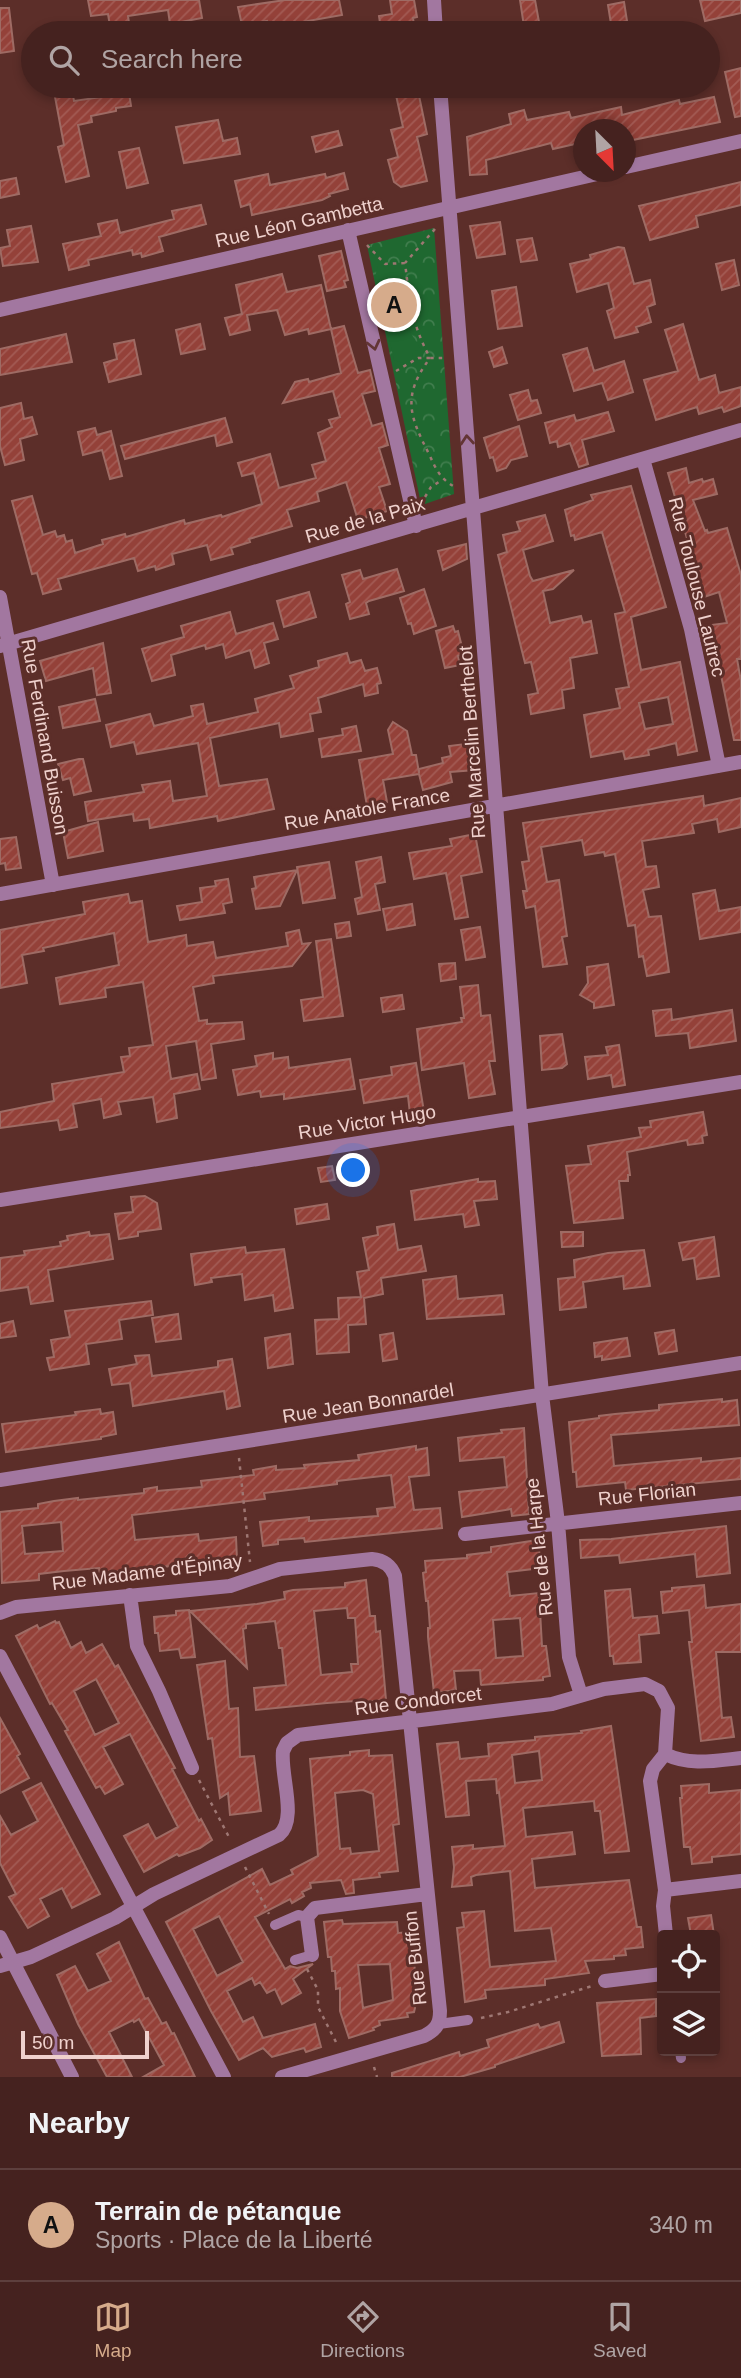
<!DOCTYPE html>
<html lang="en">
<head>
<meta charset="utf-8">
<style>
  :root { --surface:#45221f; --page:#4f2f2c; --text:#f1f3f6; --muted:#b0a4a4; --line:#5d3f3d; --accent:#d6ab8b }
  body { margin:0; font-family:Arial,sans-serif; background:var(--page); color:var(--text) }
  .controls { position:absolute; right:21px; bottom:21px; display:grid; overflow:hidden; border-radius:7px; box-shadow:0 4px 10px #0003 }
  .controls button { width:63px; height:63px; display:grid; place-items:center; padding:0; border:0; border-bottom:2px solid var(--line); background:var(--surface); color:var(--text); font:35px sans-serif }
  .compass { position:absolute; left:573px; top:119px; width:63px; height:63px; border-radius:50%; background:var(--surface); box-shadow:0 4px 10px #0003; rotate:156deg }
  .scale { position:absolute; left:21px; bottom:18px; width:128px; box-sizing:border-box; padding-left:7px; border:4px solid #efd1cd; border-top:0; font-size:19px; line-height:24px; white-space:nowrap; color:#efd1cd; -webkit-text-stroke:5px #5c2e29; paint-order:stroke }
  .you { position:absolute; left:354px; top:1171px; width:24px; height:24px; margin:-18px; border:5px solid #fff; border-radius:50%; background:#1a73e8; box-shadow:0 0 0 10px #1a73e833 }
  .badge { display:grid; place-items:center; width:46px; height:46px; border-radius:50%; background:var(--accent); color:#111; font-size:23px; font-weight:700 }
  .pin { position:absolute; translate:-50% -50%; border:4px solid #fff; box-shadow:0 2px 7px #0006 }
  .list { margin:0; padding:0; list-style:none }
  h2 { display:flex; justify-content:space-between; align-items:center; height:91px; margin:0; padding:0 28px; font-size:30px }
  h2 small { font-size:23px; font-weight:400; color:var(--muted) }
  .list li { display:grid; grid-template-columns:46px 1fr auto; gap:21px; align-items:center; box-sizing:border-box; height:112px; padding:0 28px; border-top:2px solid var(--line) }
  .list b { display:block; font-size:26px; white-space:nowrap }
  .list p { margin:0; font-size:23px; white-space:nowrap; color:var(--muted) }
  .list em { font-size:23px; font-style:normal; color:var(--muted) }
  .icon { flex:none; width:38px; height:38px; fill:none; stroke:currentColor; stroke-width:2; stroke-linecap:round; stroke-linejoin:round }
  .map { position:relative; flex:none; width:741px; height:2077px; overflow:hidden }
  .search { position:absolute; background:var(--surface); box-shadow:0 4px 10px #0003; left:21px; right:21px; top:21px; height:77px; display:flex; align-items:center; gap:18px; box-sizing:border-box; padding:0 24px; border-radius:38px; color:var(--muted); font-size:26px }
  .sheet { height:203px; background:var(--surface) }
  nav { display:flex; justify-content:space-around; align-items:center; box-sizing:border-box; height:98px; border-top:2px solid var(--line); background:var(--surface); font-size:19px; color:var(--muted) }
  nav a { display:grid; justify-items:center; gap:4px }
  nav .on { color:var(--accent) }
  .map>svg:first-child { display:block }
  .park { fill:url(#park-crowns) }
  .pitch { fill:#1f6830 }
  .building { fill:url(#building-hatch); stroke:#9e6b64; stroke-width:2; fill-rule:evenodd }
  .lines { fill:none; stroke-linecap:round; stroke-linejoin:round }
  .path { stroke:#9e7773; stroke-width:2.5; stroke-dasharray:3.5 5; stroke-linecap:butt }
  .service { stroke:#a277a0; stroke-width:10 }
  .minor { stroke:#a277a0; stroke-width:14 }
  .oneway { stroke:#633535 }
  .labels { text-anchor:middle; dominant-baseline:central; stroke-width:6; stroke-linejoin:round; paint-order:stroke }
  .street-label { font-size:19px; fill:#efd1cd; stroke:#5c2e29 }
</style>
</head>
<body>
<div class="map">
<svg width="741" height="2077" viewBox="0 0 741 2077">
  <defs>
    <pattern id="park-crowns" width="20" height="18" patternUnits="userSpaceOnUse" patternTransform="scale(1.75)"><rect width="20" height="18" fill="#1f6830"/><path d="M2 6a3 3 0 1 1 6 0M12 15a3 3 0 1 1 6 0" fill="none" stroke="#407d4d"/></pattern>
    <pattern id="building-hatch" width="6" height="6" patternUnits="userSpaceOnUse" patternTransform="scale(1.75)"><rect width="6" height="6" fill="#944139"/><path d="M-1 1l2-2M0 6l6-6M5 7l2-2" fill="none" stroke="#a35b54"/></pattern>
  </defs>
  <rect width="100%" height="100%" fill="#5c2e29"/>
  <path class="park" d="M434,228l20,266 -29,10 -5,-5 -53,-254z"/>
  <path class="pitch" d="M378,266h5l6,7 13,-2 8,61 10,16 -7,5 -1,6 -6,5 -12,-4 -19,-83z"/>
  <path class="building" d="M88,0h111l3,18 -32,6 -2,-14 -40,6 1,7 -19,3 -2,-12 -17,2z
    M285,0h54l3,15 -40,7 1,3 -34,5 -2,-9 -25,4 -4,-18z
    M390,0h24l3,17 -4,1 2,15h-20v-4l-14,1 -2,-14 13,-2z
    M520,0h15l6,33h-16z
    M700,0h41v13l-36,8z
    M624,2l3,19 -16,3 -3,-19z
    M0,8h9l5,43 -14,2z
    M741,68v48l-6,1 -10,-45z
    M53,86h18l3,15 28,-4 -1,-6 27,-5 3,20 -15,2v3l-25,5 1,6 -14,3 11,51 -23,6 -8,-35 6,-2z
    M394,86h23l10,48 -10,3 10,44 -26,6 -7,-5 -6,-22 10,-3 -7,-27 12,-3z
    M714,97l6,25 -92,19 -2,-11h-42v12l-31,7 -2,-6 -65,17 1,14 -17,1 -3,-38 44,-13 -2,-10 15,-4 3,10 42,-8 2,6 50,-11 1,8 57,-15 1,4z
    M218,120l5,21 14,-3 3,16 -56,9 -8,-36z
    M338,131l4,14 -26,7 -4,-15z
    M139,148l9,35 -21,5 -8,-36z
    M344,173l4,16 -19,5 1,2 -8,4 -70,15 -2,-11 -9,3 -6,-26 33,-7 2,11 55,-11 1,4z
    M16,178l3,16 -19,4v-17z
    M741,182v23l-45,11 2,11 -48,13 -11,-34z
    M201,205l5,19 -47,13 4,14 -21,6 -1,-4 -8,2 -1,-5 -44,10 1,5 -20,5 -6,-26 38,-8 -3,-12 19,-4 3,13 54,-14 -2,-8z
    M500,222l5,32 -28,4 -7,-32z
    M31,226l7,36 -35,4 -3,-18 10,-2 -3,-16z
    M532,238l5,22 -16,2 -4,-22z
    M618,247l6,1 10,36 16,-4 5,24 -8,3 4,15 -15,5 2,5 -23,6 -8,-27 7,-3 -6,-25 -31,9 -7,-28 21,-5 -1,-4z
    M341,251l7,29 -4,1 2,6 -19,4 -8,-35z
    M734,260l5,25 -17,5 -6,-26z
    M282,274l5,18 34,-7 10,44 13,-3 14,47 12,-3 5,21 -13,3 10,32 10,-3 6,22 -9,3 11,36 -11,3 8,24 -29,9 -12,-38 -29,10 2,9 -32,9 5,16 -43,13 1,3 -19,6 2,6 -22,6 -4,-15 -35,9 2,10 -18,6 -1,-4 -17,5 -4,-13 -76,21 3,10 -18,5 -6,-21 -5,1 -20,-73 20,-5 11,39 12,-4 2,6 7,-2 2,7 6,-2 3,13 28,-9 -1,-4 23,-6 1,3 58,-17 1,4 36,-9 1,2 40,-13 -8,-31 -12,3 -4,-13 32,-9 9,34 37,-10 -4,-13 14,-4 -8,-28 14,-6 -3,-7 11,-3 -7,-26 -50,12 12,-21 13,-3 1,3 32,-9 -10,-44 -22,5 -1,-5 -23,6 -8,-25 -30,5 3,15 -20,5 -5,-17 17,-4 -6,-29z
    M516,287l6,39 -24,3 -6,-38z
    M200,324l5,25 -24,5 -5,-24z
    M683,324l16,56 16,-5 4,18 22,-6v19l-17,6 -2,-5 -23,7 -2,-7 -41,13 -12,-40 34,-9 -13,-41z
    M66,334l6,28 -72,13v-26z
    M134,340l7,34 -32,8 -5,-19 13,-4 -3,-15z
    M502,347l5,16 -13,4 -5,-15z
    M587,348l7,23 30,-10 9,31 -25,8 -6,-17 -28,8 -11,-36z
    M528,390l3,11 6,-1 4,13 -23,7 -8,-25z
    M21,403l3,16 8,-2 5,17 -17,5 4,21 -19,5 -5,-19v-38z
    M608,412l6,19 -32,9 6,24 -9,3 -9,-24 -12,4 -1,-6 -7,2 -5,-20 29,-8 2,6z
    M225,418l7,24 -15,4 -2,-11 -90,24 -4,-13z
    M519,426l8,30 -16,4 -5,8 -9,3 -4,-14 -3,1 -6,-20z
    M95,428l2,7 14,-4 11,45 -12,3 -8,-29 -19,5 -5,-23z
    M686,468l3,15 13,-4 1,3 10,-3 4,15 -24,6 12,31 2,-1 1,3 19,-5 14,47v84h-4l4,22v59h-7l-23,-115 16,-2 -8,-31 -15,5 -36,-124z
    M631,486l35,121 -35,10 10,53 39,-8 17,89 -19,4 -2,-12 -28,7 1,5 -24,4 -2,-8 -32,6 -7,-42 36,-7 -4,-19 13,-2 -14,-73 10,-2 -23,-80 -27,8 -1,-5 -3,1 -6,-26 28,-10 -2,-5zM668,697l5,27 -28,5 -6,-26z
    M545,515l8,26 -30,9 7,26 3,5 41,-11 -21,19 -10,2 7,32 31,-7 2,7 8,-2 6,32 -27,5 4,30 -12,2 2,18 -33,6 -3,-19 10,-2 -7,-31 -6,1 -27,-108 9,-3 -4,-17 17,-4 -3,-9z
    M466,544l1,15 -24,11 -5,-19z
    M397,569l7,22 -35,10 -3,2 3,11 -19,5 -4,-15 4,-2 -8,-27 18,-5 3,9z
    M424,589l12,37 -22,8 -3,-11 -3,1 -8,-26z
    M309,592l7,25 -32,10 -7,-26z
    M230,612l6,22 37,-11 5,16 -14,4 5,20 -14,5 -5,-18 -24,8 -3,-14 -17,5 -1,-4 -34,10 4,20 -23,6 -10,-32 42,-12 -3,-11z
    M453,626l2,6 3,-1 4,16h-2l2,8 -4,1 2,9 -15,3 -9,-37z
    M103,643l8,50 -14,2 -4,-27 -47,13 -6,-20z
    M347,653l3,10 11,-3 4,11 12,-3 4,15 -4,1 1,9 -13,3 -2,-12 -45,14 3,14 -11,2 3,17 -32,6 -2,-14 -69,15 9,48 48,-7 7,30 -56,12 -1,-5 -67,12 -1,-9 -15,2 -1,-7 -45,7 -3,-19 59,-10 -2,-7 28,-4 3,20 34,-5 -9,-53 -61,11 -3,-12 -23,5 -5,-22 44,-11 4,12 39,-10 -2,-10 12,-2 4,20 51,-12 -3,-13 39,-11 -4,-12 29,-9 -1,-6z
    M95,699l5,22 -37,7 -4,-21z
    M393,722l14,9 5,24h4l3,18v-4l24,-6 -1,-5 9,-2 -2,-10 24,-3 2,27 -25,2 2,10 -29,8 -4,-16 -36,6 4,22 -20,4 -8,-46 34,-6 -5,-24z
    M356,726l5,25 -39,6 -3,-18 24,-4 -1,-6z
    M79,759h4l8,32 -17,4 -4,-17 -7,2 -5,-16z
    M703,796l1,10 37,-8v29l-22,5 -2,-13 -25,5 2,9 -52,8 4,26 10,-1 3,21 -16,3 6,27 12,-1 8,56 -22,4 -4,-20 -4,1 -4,-32 -7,1 -13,-72 -10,2 -1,-4 -19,3 -3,-15 -41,7 6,35 12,-2 8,56 -5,1 5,27 -24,3 -8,-61 -9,2 -3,-17h4l-5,-29 7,-1 -6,-38z
    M98,822l5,29 -35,7 -5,-26z
    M475,834l7,38 -21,4 7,41 -13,2 -9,-46 -32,6 -5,-26 43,-7 -2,-7z
    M16,837l5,31 -15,2 -1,-7 -5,1v-25z
    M381,857l4,25 -10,2 5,26 -22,4 -3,-15 7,-2 -6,-35z
    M329,862l6,36 -32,5 -6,-36z
    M297,870l-17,36 -24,3 -4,-20 4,-1 -2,-11z
    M228,879l4,23 -9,2 2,9 -45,7 -3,-14 25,-4 -2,-14 16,-2 -1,-5z
    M715,890l4,21 22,-4v25l-41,7 -7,-45z
    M128,894l2,9 12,-2 6,41 38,-7 1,11 26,-4 3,16 72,-12 -2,-13 13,-3 3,14 8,-1 -18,23 -79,10 1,7 -21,4 6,34 8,-1v4l35,-2 2,17 -33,5 5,34 -14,2 -6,-39 -30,5 5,33 26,-5 3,15 -26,5 3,24 -20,4 -4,-25 -35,5 3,12 -17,4 -3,-19 -28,5 4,23 -17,3 -2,-10 -58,8v-16l54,-11 -2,-17 72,-12 -3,-15 9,-1 -1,-8 24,-3 -10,-63 -38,6 1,9 -46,7 -4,-26 63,-13 -5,-32 -71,15 1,3 -22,4 5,28 -27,5v-58l85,-16 -2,-12z
    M412,904l3,21 -28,5 -4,-21z
    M349,922l2,14 -14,2 -2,-14z
    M480,927l5,30 -19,3 -5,-30z
    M331,939l12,77 -39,5 -3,-21 22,-3 -7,-56z
    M455,963l1,16 -15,2 -2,-17z
    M608,964l6,41 -20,3v-5l-14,-8 8,-12 -1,-16z
    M478,985l3,31 9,-1 5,46h-6l6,33 -26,4 -5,-35 -42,7 -5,-41 45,-7 -1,-4h3l-4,-31z
    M402,995l2,14 -21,3 -2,-14z
    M671,1009l1,11 60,-10 4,31 -46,7 -2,-15 -32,3 -3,-25z
    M562,1034l5,30 -5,4 -20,2 -2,-34z
    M619,1045l6,40 -12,2 -2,-12 -23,4 -3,-22 23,-2 -2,-8z
    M273,1053v6l15,-2 1,11 61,-9 5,30 -71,10v-5l-23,3 -1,-6 -22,4 -5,-25 24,-4 -2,-10z
    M416,1063l8,49 -14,2 -2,-18 -44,7 -4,-23 32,-5 -1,-8z
    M703,1112l4,23 -5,1 1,7 -15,2 -1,-5 -60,12 3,23h-2v6h-9l4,37 -49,5 -8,-57 25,-2 -3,-18 53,-9 -2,-9 12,-1 -1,-6z
    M332,1166l3,14 -14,2 -3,-14z
    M478,1179v3l17,-1 2,18 -23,2 5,24 -14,2 -2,-13 -48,6 -4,-29z
    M145,1196l12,7 4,26 -23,3v4l-19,3 -4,-25 18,-2 -2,-15z
    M327,1204l2,15 -32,5 -2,-15z
    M394,1224l4,26 23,-4 5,25 -45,7 2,16 -19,4 2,26 -18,1 1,27 -32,2 -2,-34 24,-1 -1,-21 23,-1 -4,-25 12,-2 -6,-32 15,-3 -1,-8z
    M89,1232l1,4 19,-2 4,25 -65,11 5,31 -22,3 -3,-17 -28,4v-33l25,-3 -1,-4 37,-5 -1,-4 8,-2 -1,-4z
    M561,1232h22v14l-21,1z
    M714,1237l5,39 -22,3 -3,-21 -11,2 -4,-17z
    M245,1247l1,6 38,-4 9,59 -18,3 -2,-16 -28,5 -3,-26 -31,4 1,4 -17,3 -4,-31z
    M644,1250l6,36 -26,3 -1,-13 -40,6 3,25 -26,3 -2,-31 17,-2 -1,-17 34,-7z
    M456,1276l2,23 44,-4 2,19 -77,5 -4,-39z
    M151,1301l2,14 -34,5 3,19 -36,5 3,20 -39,6 -3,-12 7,-1 -3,-17 19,-3 -5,-26z
    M178,1314l3,25 -25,3 -4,-24z
    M13,1321l3,15 -16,2v-14z
    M674,1330l3,21 -18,3 -4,-21z
    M393,1333l4,26 -14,2 -3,-26z
    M290,1334l3,30 -25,4 -3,-30z
    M627,1338l3,18 -28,4v-4l-7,1 -1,-14z
    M149,1355l3,21 66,-9v-6l14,-2 8,47 -13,3 -3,-18 -91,15 -3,-23 -18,2 -3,-16 28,-5 -2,-8z
    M722,1399v3l15,-2 2,25 -128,10 3,31 87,-8v4l40,-4v21l-115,11 -1,-8 -48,5 -1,-15h-3l-4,-50 30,-4v-2l16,-2 44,-4v-5z
    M100,1409l1,5 12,-2 3,22 -15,3v2l-95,13 -4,-28 74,-9 -1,-3z
    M524,1428l5,86 -17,2 -1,-7 -49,8 -3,-25 48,-5 -3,-30 -44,4 -2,-23 44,-5 -1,-3z
    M416,1446v4l11,-2 2,27 -20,2 5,33 26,-2 2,20 -137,14 -1,-4 -26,2v4l-15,2 -3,-24 49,-5v4l69,-5 -1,-7 18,-2 -4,-32 -54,6v3l-73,9 1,6 -133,16 3,25 63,-6 1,7 37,-4 1,23 -119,11v3l-18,1 -1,-7 -35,3 -25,3v6l-37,3 -2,-71 38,-4v-4l16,-3 24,-3v2l66,-7v-4l13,-2v4l45,-4 -1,-6 53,-6 -1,-5 23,-4v4l29,-2 -1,-3 55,-5 -1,-5zM61,1522l2,29 -38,3 -3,-28z
    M726,1526l4,47 -33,4 -2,-23 -75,9 -1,-8 -38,3 -1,-18 31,-1z
    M538,1540l3,28 -34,4 3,24 29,-3 3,53h4l4,30 -7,1v3l-62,5 -1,-15 -26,1 2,19 -22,3 -6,-56v-9h2l-2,-27h-2l-3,-28 3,-1 -1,-11 42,-3v-3l24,-3v-5zM520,1618l3,38 -27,2 -3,-38z
    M366,1580l4,36h5l1,16 4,-1 6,69 -31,3v-2l-28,2 -71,7 -2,-22 32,-3 -4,-37h-3l-4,-27 -29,3v4l-3,1 4,39 -57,-57 67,-7 28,-5 -1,-7 9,-2 52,-3v-4zM347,1608l1,10h7l3,46h-7l1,8 -31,3 -7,-64z
    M704,1585l2,23 35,-4v48h-25l6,66 9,-1 3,20 -33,4 -12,-99h3l-3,-32 -26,3 -2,-21 11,-1v-3z
    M630,1589l3,29 24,-2 2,17 -20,2 2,27 -27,2 -1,-8h-3l-5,-65z
    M189,1610l6,47 -14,1 -2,-9 -19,2 -2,-18h-3l-1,-16 22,-2v-4z
    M55,1621l1,2 3,-1 12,26 10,-6 5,11 16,-9 13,23 3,-2 57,103 -3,1 27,52 2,-2 11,21 -12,8 -21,8 -2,-2 -33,18 -20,-36 24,-12 8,15 22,-12 -48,-93 -27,13 20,37 -18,10 -5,-8 -4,2 -31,-57 3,-1 -16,-27 -2,1 -34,-68 21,-11 2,4zM96,1679l23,44 -24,12 -21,-44z
    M225,1661l4,48 9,-1 2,49 14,-1 7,55 -31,4 -2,-22 -8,5 -8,-60 -4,1 -11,-74z
    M0,1718l20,36 -3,2 12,22 -29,15z
    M611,1726l18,125 -24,2 -5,-42h-5l-1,-10 -71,7 3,29 46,-5 3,22 -43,5 3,29 94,-8 8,47h4l2,20 -18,2 1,6 -12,1v3l-29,2 4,12 -44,6v6l-60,5 1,8 -21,4 -8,-74 7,-1 -2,-14 22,-2 6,56 66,-6 -5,-33 -36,3 -5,-60 -34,4 -5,2 1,8 -20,2 2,-20 -2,-20 21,-2v4l32,-3 -6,-54 -2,1 -1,-14 -30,2 3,34 -23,2 -9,-73 21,-2 2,17 29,-3 -1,-12 47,-4v-3l47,-4 -1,-2zM539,1751l3,29 -27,3 -3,-28z
    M369,1750v6l23,-1 7,69 -6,1 5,46 -19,2 1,4 -27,3 1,13 -8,1 -5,-14 -31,3 1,5 -9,4 2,4 -12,7 -2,-4 -35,18 30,52 5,-3 7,2 16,-4 -20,15 8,14 -19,11 -7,-15 -8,4 -7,-11 -5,3 -3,-7 -25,13 16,31 10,-5 10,21 52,-14 6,23 -15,5 -2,-4 -32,9 -9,-9 -24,12 -28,-49 -45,-89 96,-53 8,16 23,-11 -2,-4 27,-14 -8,-97 40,-4v-3zM363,1790l10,4 6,57 -28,3 -1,-6 -10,1 -5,-56zM219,1916l24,46 -26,14 -24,-47z
    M41,1783l59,111 -28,14 -10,-20 -22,11 9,17 -21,12 -19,-31 7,-3 -16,-31v-47l11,19 27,-14 -15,-29z
    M709,1784v9l32,-3v64l-29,3v5l-20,2 -2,-17h-6l-4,-49h2l-1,-12z
    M711,1915l3,20h-23l-3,-17z
    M342,1920l1,4 54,-2 1,11 13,-1 6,59h-3l1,17 -1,4 -7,1 1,4 -29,4 1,4 -7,3 1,2 -25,8 -9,-27v-23l-4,1 -1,-18h-3l-1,-14h-3l-4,-35zM390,1964l3,36 -30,8 -5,-43z
    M119,1942l26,57 3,-1 14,26 4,-2 6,12 2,-1 21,44h-52l21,-12 -25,-46 -5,3 -1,-2 -24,12 23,45h-25l-29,-53 -21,-49 18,-9 13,25 23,-10 -14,-27z
    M656,1999v17l-16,2 1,36 -39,2 -5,-53z
    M559,2022l5,20 -69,23v2l-35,10h-68v-4l67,-21 1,4 29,-9 -2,-7 35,-11 16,-5 2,4z"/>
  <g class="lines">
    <path class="path" d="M435,229l-30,34c5,39 6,59 25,95h13
      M367,245l18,19 20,-1
      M396,371l22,-13h12c-28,38 -21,57 -1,96 7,15 11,25 26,33
      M425,497l6,-10 11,-7
      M239,1458l11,104
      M199,1780l31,59
      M245,1867l24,47
      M307,1969l11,21v17l20,39
      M481,2018l27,-6 84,-26
      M374,2067l3,10"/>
    <path class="service" d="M275,1925l23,-10 9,2
      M295,1960l17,-5
      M439,2024l29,-4
      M680,2051l1,7"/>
    <path class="minor" d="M434,0l2,33
      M440,86l102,1309 16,128 11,134 12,38
      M626,167l115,-26
      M348,230l68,296
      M0,310l606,-138
      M643,459l48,170 28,137
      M0,597l53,288
      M0,646l741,-216
      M0,894l741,-132
      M0,1200l741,-118
      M0,1480l741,-117
      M465,1534l276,-31
      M130,1595l7,51 22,45 33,77
      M0,1613l16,-6 214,-21 50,-17 92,-10c11,1 19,6 23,17l45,435c0,13 -4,19 -16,25l-142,41
      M0,1656l224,421
      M665,1754c25,12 49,7 76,4
      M665,1890l-2,16 3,29
      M0,1937l72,140
      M312,1955l-5,-38 8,-9 112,-14
      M0,1966l31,-9 84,-39 39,-24 125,-59c19,-16 1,-60 4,-84l4,-8 11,-8 254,-31 52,-15 41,-5 14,7 9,17 -3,46 -12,15 -3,12 15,109 76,-9
      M605,1981l57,-7"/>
  </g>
  <defs><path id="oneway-chevron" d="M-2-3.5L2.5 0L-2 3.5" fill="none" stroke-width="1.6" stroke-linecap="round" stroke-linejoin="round" transform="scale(1.75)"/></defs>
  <g class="oneway">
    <use href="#oneway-chevron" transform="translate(374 345) rotate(77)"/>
    <use href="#oneway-chevron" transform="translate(467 440) rotate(-95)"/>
  </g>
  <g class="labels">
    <g class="street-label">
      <text transform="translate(299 222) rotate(-13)">Rue Léon Gambetta</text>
      <text transform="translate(365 520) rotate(-16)">Rue de la Paix</text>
      <text transform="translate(697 587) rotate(76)">Rue Toulouse Lautrec</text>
      <text transform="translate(45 737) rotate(80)">Rue Ferdinand Buisson</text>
      <text transform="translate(472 742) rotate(-94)">Rue Marcelin Berthelot</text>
      <text transform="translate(367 809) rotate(-10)">Rue Anatole France</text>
      <text transform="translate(367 1122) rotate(-9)">Rue Victor Hugo</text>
      <text transform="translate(368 1403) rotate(-9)">Rue Jean Bonnardel</text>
      <text transform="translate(647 1494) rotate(-6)">Rue Florian</text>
      <text transform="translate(539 1547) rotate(-96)">Rue de la Harpe</text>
      <text transform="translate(147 1572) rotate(-7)">Rue Madame d'Épinay</text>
      <text transform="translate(418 1701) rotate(-7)">Rue Condorcet</text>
      <text transform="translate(415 1958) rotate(-96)">Rue Buffon</text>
    </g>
  </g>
</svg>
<div class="controls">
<button><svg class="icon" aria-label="locate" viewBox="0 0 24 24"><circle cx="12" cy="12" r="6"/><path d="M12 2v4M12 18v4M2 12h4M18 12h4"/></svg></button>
<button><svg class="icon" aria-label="layers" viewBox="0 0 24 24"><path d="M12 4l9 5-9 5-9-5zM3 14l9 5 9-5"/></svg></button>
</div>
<svg class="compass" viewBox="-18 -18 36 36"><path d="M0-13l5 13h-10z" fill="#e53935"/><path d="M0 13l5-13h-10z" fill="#b0a4a4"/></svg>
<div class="scale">50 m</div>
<div class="you"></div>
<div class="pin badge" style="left:394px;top:305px">A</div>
<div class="search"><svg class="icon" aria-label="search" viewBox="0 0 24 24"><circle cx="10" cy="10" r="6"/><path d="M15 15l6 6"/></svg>Search here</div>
</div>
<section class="sheet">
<h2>Nearby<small></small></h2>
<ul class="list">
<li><span class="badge">A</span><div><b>Terrain de pétanque</b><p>Sports · Place de la Liberté</p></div><em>340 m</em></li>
</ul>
</section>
<nav>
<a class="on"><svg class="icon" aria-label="map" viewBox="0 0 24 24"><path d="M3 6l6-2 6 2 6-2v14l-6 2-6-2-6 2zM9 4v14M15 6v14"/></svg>Map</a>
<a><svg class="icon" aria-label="directions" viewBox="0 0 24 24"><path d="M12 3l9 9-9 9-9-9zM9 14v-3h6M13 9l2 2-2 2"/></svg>Directions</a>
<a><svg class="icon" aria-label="saved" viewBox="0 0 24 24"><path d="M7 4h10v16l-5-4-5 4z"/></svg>Saved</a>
</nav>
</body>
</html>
